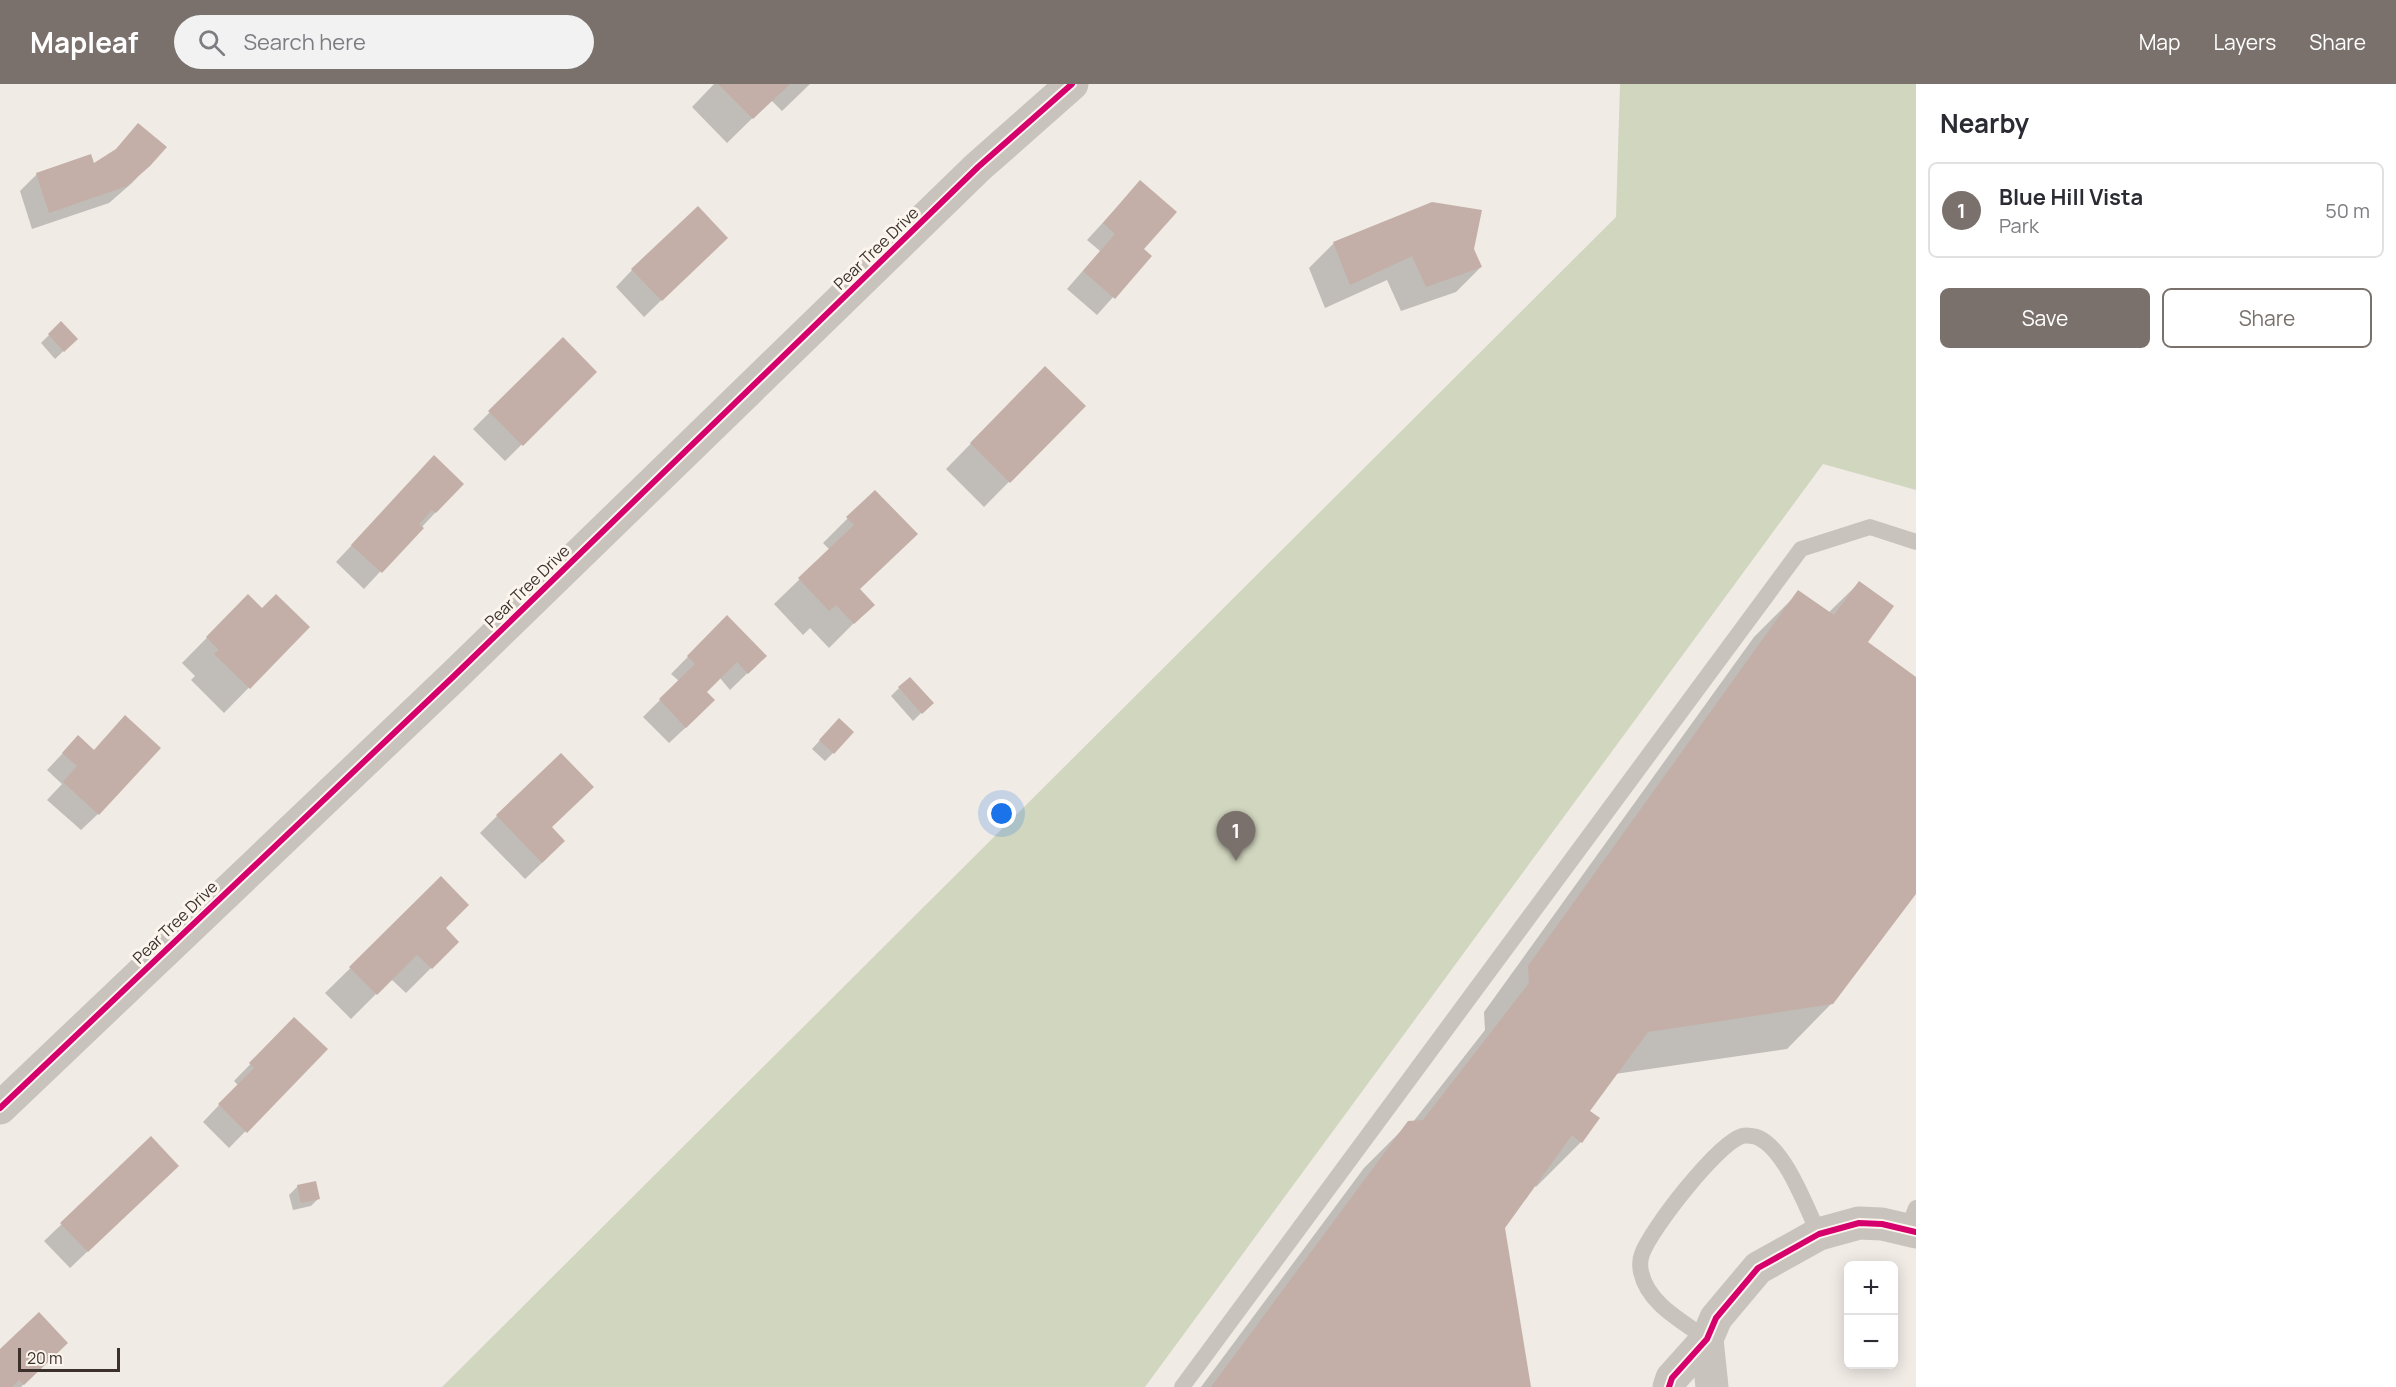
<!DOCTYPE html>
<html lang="en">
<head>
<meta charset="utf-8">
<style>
  :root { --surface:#fff; --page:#f2f2f3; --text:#2b2b33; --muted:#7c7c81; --line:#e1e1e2; --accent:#7a716c }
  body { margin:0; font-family:Manrope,sans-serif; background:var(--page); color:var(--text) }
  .controls { position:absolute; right:18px; bottom:18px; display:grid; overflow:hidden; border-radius:9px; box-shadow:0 3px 15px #0003 }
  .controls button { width:54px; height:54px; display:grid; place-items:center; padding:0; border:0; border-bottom:2px solid var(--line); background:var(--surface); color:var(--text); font:30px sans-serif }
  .scale { position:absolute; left:18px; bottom:15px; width:102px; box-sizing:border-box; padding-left:6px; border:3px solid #3b302b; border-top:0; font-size:16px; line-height:21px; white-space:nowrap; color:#3b302b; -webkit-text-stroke:4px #fbf5ee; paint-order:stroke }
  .you { position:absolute; left:1002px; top:730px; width:21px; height:21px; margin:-15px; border:4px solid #fff; border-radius:50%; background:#1a73e8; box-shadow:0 0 0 9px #1a73e833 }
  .badge { display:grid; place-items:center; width:39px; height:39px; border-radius:50%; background:var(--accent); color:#fff; font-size:20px; font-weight:700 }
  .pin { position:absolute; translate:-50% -50px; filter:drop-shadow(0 2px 3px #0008) }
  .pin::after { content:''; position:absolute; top:32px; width:21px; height:18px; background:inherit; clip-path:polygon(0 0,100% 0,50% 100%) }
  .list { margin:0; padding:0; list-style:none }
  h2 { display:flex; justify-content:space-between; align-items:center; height:78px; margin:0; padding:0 24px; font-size:26px }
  h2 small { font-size:20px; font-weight:400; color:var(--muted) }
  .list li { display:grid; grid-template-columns:39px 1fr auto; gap:18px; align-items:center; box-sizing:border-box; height:96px; margin:0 12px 12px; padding:0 12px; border:2px solid var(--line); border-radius:9px }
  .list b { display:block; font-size:22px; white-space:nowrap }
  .list p { margin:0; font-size:20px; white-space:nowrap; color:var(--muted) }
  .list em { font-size:20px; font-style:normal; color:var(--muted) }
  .actions { display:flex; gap:12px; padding:18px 24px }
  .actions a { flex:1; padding:14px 0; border:2px solid var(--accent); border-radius:9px; text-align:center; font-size:21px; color:var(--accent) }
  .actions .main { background:var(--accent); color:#fff }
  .icon { flex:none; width:33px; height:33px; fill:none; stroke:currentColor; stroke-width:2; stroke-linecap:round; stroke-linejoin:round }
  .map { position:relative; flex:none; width:1916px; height:1303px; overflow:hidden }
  header { display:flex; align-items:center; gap:36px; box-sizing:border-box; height:84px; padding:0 30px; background:var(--accent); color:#fff }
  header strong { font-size:28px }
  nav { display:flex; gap:33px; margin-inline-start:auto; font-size:21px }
  .search { width:420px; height:54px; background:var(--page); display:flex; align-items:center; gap:15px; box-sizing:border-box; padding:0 21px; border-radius:33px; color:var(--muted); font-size:22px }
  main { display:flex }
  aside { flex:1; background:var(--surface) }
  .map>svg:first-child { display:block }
  .green { fill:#d1d6bf }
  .shadow { fill:#0003 }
  .building { fill:#c3afa7 }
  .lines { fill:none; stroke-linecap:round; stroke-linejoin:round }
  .lane { stroke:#c9c3be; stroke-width:16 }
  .street { stroke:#c9c3be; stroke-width:33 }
  .cycleway-casing { stroke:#fbf5ee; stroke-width:10 }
  .cycleway { stroke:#d6006c; stroke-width:6 }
  .labels { text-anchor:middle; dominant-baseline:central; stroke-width:6; stroke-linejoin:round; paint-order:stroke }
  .street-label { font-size:16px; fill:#3b302b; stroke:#fbf5ee }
</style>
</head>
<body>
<header>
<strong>Mapleaf</strong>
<div class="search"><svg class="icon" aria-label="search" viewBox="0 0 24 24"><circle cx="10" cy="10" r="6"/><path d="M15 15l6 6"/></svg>Search here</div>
<nav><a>Map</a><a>Layers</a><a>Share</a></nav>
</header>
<main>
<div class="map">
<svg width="1916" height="1303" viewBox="0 0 1916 1303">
  <rect width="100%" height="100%" fill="#f0ebe5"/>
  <path class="green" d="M1620,0h296v406l-93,-26 -678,923h-703l1174,-1170z"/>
  <path class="shadow" d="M714,0h96l-28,27 -11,-11 -44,43 -35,-36z
    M138,41l11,40 -17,18 -23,20 -77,26 -12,-38 17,-17 56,-9 19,-11z
    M1140,98l2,68 8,6 -53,59 -30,-26 33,-38 -13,-11z
    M1334,159l138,7 9,17 -25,25 -55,19 -14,-31 -62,28 -16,-40z
    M709,170l-65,63 -28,-30 16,-17z
    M61,239l15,16 -21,20 -14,-16z
    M563,255l32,33 -90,89 -32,-32z
    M1045,284l39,38 -100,101 -38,-38z
    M418,390l44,10 -98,105 -28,-27z
    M848,434l67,16 -57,56 15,14 -44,44 -19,-20 -7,7 -29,-31 56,-54 -7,-7z
    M1859,499l7,60 50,36v213l-84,111 -45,46 -172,25 -27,37 -7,31 -45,45 -2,-2 -30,42 25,160h-328l163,-219 45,-45 4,-1 72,-92 -1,-18 270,-375 45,-45 29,21z
    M248,512l14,14 46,17 -84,86 -33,-33 4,-4 -13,-13z
    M727,533l38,39 -35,34 -10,-12 -15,14 -8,25 -28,26 -26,-26 36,-36 -8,-7z
    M899,604l24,23 -10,10 -22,-25z
    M831,644l2,25 -8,8 -13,-12z
    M78,653l20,77 -17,16 -34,-30 15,-16 -15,-14z
    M497,732l53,12 -3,30 -22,21 -45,-46z
    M441,795l3,50 13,13 -51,51 -15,-14 -40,40 -26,-26z
    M294,935l32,30 -97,99 -26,-26 35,-37 -4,-4z
    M151,1055l9,44 -90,85 -26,-27z
    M298,1102l21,12 -8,8 -18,4 -4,-15z
    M0,1267l49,9 -28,27h-21z"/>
  <path class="building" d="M718,0h72l-37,35z
    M138,39l29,24 -17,19 -23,20 -78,27 -13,-40 55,-19 3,9 22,-14z
    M1140,96l37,32 -33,37 8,7 -37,43 -32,-28 32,-37 -12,-11z
    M1432,118l50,8 -8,39 8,18 -56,20 -14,-31 -62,29 -17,-43z
    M698,122l30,32 -66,63 -31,-32z
    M61,237l17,18 -14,13 -16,-18z
    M563,253l34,35 -74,74 -35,-35z
    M1045,282l41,40 -76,77 -40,-40z
    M434,371l30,29 -28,29 -4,-3 -13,14 5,4 -42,45 -31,-28z
    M875,406l43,44 -58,55 15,16 -21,19 -18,-19 -7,6 -31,-33 56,-53 -8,-8z
    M1859,497l35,25 -26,36 48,35v217l-83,110 -185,28 -58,79 10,7 -18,25 -10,-8 -67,93 26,159h-320l197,-266 15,-1 106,-137 -1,-17 270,-376 36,25z
    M248,510l14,14 14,-14 34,33 -60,62 -36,-35 5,-4 -13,-13z
    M727,531l40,41 -19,18 -11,-12 -30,30 8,8 -29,28 -27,-29 36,-35 -8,-8z
    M910,593l24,26 -12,11 -24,-27z
    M125,631l36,33 -62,67 -36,-33 14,-16 -15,-13 16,-18 16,15z
    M839,634l15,14 -20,22 -15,-14z
    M561,669l33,34 -42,40 13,14 -23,22 -46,-48z
    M441,792l28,29 -23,23 13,14 -27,27 -15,-14 -40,40 -28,-28z
    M294,933l34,32 -81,84 -29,-29 36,-36 -5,-5z
    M151,1052l28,30 -91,86 -28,-29z
    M316,1097l4,18 -19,4 -4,-18z
    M39,1228l29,31 -44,42 -5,-5 -7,7h-12v-38z"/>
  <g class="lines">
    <path class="lane" d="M1908,1145l8,-21
      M1707,1255c-25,-18 -59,-35 -66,-67 -1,-5 -1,-13 1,-18 9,-25 75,-110 100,-118 5,-1 13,0 17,2 27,13 47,69 60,96
      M1182,1303l619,-838 69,-22 46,15"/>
    <path class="street" d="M0,1024l454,-432 524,-509 94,-83
      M1707,1255l5,48
      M1669,1303l3,-9 35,-39 9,-21 42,-50 61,-34 40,-11 23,1 34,8"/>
    <g class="cycleway-casing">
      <path id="cycleway" d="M0,1024l454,-432 524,-509 94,-83
        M1669,1303l3,-9 35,-39 9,-21 42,-50 61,-34 40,-11 23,1 34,8"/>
    </g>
    <use href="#cycleway" class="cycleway"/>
  </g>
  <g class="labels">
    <g class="street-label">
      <text transform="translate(876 164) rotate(-44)">Pear Tree Drive</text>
      <text transform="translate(527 502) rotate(-44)">Pear Tree Drive</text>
      <text transform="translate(175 838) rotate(-44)">Pear Tree Drive</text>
    </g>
  </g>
</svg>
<div class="controls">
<button>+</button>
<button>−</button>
</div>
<div class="scale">20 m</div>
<div class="you"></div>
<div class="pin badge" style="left:1236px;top:777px">1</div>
</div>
<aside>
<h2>Nearby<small></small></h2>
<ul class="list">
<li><span class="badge">1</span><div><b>Blue Hill Vista</b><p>Park</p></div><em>50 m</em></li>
</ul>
<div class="actions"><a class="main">Save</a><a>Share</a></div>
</aside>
</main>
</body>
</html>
